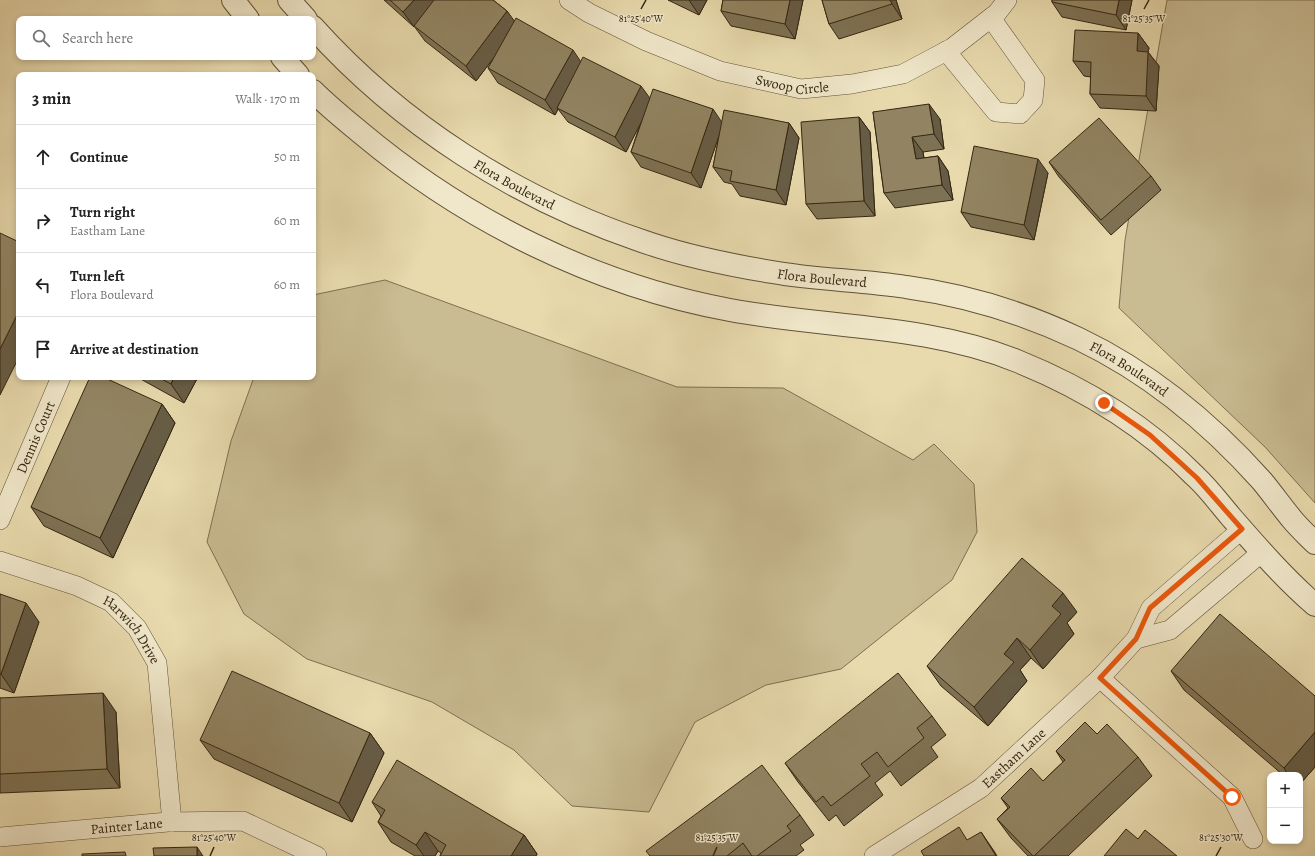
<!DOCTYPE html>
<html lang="en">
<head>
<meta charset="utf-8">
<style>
  :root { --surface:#fff; --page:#f6f6f6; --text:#222; --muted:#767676; --line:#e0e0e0 }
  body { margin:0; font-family:Alegreya,serif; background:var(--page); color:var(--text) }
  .controls { position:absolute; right:12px; bottom:12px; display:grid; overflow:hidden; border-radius:8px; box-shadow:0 2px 6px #0003 }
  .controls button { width:36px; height:36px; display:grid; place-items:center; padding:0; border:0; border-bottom:1px solid var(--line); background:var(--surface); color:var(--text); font:20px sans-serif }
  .stop { position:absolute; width:12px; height:12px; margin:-9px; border:3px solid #ea580c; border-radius:50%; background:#fff }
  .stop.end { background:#ea580c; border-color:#fff; box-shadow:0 1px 4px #0008 }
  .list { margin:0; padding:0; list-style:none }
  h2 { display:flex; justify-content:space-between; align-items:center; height:52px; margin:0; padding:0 16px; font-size:17px }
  h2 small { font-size:13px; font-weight:400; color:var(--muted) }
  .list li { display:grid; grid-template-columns:26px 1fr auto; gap:12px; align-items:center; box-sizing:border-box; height:64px; padding:0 16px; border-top:1px solid var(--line) }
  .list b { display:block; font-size:15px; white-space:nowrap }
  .list p { margin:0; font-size:13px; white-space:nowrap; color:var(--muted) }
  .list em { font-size:13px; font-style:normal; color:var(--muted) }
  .icon { flex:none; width:22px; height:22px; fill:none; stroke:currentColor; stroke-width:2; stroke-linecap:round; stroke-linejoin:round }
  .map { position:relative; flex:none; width:1315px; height:856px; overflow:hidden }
  .search { position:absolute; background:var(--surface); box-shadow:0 2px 6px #0003; left:16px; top:16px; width:300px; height:44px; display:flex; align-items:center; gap:10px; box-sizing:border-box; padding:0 14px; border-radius:8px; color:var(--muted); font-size:15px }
  .panel { position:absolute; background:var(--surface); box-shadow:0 2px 6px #0003; left:16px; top:72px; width:300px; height:308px; border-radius:8px }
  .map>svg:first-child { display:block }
  .green { fill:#c9bb92; stroke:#7e7051 }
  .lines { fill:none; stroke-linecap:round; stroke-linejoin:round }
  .minor-casing { stroke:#615337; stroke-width:20 }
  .tertiary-casing { stroke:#615337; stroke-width:24 }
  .minor { stroke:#f0e7ca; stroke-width:19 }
  .tertiary { stroke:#f0e7ca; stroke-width:22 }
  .wall { fill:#7e7254; stroke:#342610 }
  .shaded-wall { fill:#665c45; stroke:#342610 }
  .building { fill:#928462; stroke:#342610 }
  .route { stroke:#ea580c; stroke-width:5 }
  .ticks { fill:none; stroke:#342610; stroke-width:1.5 }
  .labels { text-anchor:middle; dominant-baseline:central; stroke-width:3; stroke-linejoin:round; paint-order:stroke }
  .street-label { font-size:14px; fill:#342610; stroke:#f0e7ca }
  .ticks-label { font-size:10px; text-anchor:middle; fill:#342610; stroke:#f0e7ca; stroke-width:3; stroke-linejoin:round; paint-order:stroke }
</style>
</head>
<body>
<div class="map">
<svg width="1315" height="856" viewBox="0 0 1315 856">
  <rect width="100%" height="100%" fill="#e8daad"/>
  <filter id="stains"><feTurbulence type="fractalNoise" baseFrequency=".005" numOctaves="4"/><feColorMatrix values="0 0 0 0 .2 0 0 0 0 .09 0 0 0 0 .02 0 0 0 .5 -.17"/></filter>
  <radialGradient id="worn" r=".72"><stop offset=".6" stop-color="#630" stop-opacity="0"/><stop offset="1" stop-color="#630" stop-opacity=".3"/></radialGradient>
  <path class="green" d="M1167,0h148v503l-50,-56 -146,-139 6,-68z
    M385,280l292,107 106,1 130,72 21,-16 40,40 3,48 -25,48 -111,89 -75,16 -71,37 -46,90 -77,-6 -58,-56 -82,-48 -125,-43 -63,-45 -37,-72 24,-101 23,-64h59v-82z"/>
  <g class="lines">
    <g class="minor-casing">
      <g id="minor">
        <path id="s1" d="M569,0l20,13 57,28 74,30 81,18 51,-5 51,-10 49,-26 45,-35 10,-13"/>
        <path d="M946,51l50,61 24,2 13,-14 2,-20 -44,-62"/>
        <path id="s2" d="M0,520l61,-143"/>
        <path id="s3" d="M0,561l77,25 34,16 26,26 20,35 15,159"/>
        <path d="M1136,639l34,-9 92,-78"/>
        <path d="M1100,678l132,119 21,42"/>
        <path id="s4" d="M0,837l168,-15 75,-1 74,35"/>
        <path id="s5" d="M874,856l107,-68 119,-110 36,-39 15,-31 91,-79"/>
      </g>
    </g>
    <g class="tertiary-casing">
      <g id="tertiary">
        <path d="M233,0l15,19"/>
        <path d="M289,0l17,19"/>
        <path id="s6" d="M313,27c88,98 204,172 329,214 42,15 87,24 130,31 44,8 90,8 134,15 59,8 118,26 173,52 69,33 132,85 183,142 10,12 19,25 29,37 7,9 16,17 24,25"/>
        <path d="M282,57l16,18"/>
        <path d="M313,91c15,15 31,28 48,42 105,88 234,152 369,177 95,18 196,14 287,51 67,27 128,64 179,116 13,12 23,26 35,40 27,31 53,61 84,88"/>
      </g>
    </g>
    <use href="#minor" class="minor"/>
    <use href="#tertiary" class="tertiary"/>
  </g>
  <path class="wall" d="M384,0h109l14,11 7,11 67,40 68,36 73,24 67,1 10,15 -13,67 -46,-9 -8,-12 -8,-2 -11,-15 6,-31 -18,52 -60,-21 -10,-15 10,-31 -15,31 -58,-30 -10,-13 -3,6 -57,-32 -10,-15 7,-12 -19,25 -51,-40 -11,-15 2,-2 -2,3z
    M668,0h39l-8,15z
    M723,0h80l-8,39 -64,-13 -10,-15z
    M822,0h74l6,19 -63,20 -10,-15z
    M1052,0h80l-6,30 -64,-13 -10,-15z
    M1138,33l11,15 -1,4 11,14 -3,45 -56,-3 -10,-14 1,-17 -7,-1 -11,-15z
    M873,112l67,7 4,30 -21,3 1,6 14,-2 10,15 5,29 -58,8 -11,-15z
    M859,117l11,15 5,84 -58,3 -11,-15z
    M1049,162l102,14 10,14 -50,45 -52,-58z
    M1048,173l-14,67 -63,-13 -10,-15z
    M137,377h61l-14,26z
    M162,404l13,19 -62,135 -69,-32 -13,-19z
    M0,594l39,28 -25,71 -14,-5z
    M1077,612l-10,11 7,11 -31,35 -12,-11 -11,12 7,11 -39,45 -47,-40 -14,-20z
    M1171,671l144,25v71l-15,17v-9h-17l-99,-85z
    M0,698l116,14 4,76 -120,5z
    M932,716l14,19 -15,12 7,10 -37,29 -11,-15 -15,12 8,12 -39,31 -8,-11 -7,6 -31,-39 -13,-19z
    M370,733l14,20 -32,69 -138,-63 -14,-19z
    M1097,734l41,23 14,19 -84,80h-40l-17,-18 -14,-19 11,-11 -7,-10 42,-17 20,-19 -7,-11z
    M372,802l152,33 13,19 -1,2h-96l1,-3 -3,-2 -3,5h-20l-24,-14 -13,-20 3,-6z
    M800,815l14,20 -14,10 4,5 -8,6h-147z"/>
  <path class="shaded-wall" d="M414,0h24l-24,27 -11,-15z
    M689,0h18l-8,15z
    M790,0h13l-8,39 -10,-15z
    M890,0h6l6,19 -10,-15z
    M1119,0h13l-6,30 -10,-15z
    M507,11l11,15 -42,55 -10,-15z
    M1138,33l11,15 -1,4 11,14 -3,45 -10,-15 -9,-45z
    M573,50l10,15 -26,43 1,1 -3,6 -10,-15z
    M641,86l11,15 -26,51 -11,-15z
    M929,104l11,15 4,30 -10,-15z
    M713,109l10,15 -22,64 -10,-15z
    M859,117l11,15 5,84 -11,-15z
    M789,123l10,15 -13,67 -10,-15z
    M912,137l11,15 3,22 -10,-15z
    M938,156l10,15 5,29 -11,-15z
    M1038,159l10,14 -14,67 -10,-15z
    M19,311v46l-19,38v-46z
    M174,377h24l-14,26 -13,-19z
    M162,404l13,19 -62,135 -13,-20z
    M1063,593l14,19 -10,11 7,11 -31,35 -13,-19 22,-44z
    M26,603l13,19 -25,71 -13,-19z
    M1017,638l14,20 -11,12 7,11 -39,45 -14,-19 30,-53z
    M103,693l13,19 4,76 -13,-19z
    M1315,732v35l-15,17v-9h-12l-4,-7z
    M370,733l14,20 -32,69 -13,-19z
    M425,832l13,19 -3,5h-11l-8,-11z
    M981,832l13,19 3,5h-1z
    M524,835l13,19 -1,2h-25z
    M197,847l6,9h-6z"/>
  <path class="building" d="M390,0h24l-11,12z
    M434,0h59l14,11 -41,55 -52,-40z
    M723,0h67l-5,24 -64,-13z
    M822,0h68l2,4 -63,20z
    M1052,0h67l-3,15 -64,-13z
    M516,18l57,32 -28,50 -57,-32z
    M1075,30l63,3 -1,18 11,1 -2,44 -56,-2 1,-32 -18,-1z
    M583,57l58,29 -26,51 -58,-29z
    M653,89l60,20 -22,64 -60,-21z
    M929,104l5,30 -22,3 4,22 22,-3 4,29 -58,8 -11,-81z
    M724,110l65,13 -13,67 -46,-9 2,-10 -19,-4z
    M859,117l5,84 -58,3 -5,-82z
    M1099,118l52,58 -50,44 -52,-58z
    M974,146l64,13 -14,66 -63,-13z
    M0,233l19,9v69l-19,38z
    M90,377h13l59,27 -62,134 -69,-31z
    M158,377h16l-3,7z
    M1022,558l41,35 -11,13 9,8 -31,36 -13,-12 -13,16 10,8 -40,45 -47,-41z
    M0,594l26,9 -25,71h-1z
    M1220,614l95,82v36l-31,36 -113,-97z
    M232,671l138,62 -31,70 -139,-63z
    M898,673l34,43 -15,12 7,10 -36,29 -11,-15 -16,12 9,12 -39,30 -8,-10 -7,6 -31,-39z
    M103,693l4,76 -107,5v-76z
    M1085,722l12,12 10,-10 31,33 -104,99h-1l-36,-37 13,-12 -9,-9 30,-30 12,13 22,-21 -9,-9z
    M397,760l127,75 -13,21h-71l6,-11 -21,-13 -9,13 -38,-23 7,-12 -13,-8z
    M762,765l38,50 -13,11 4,5 -34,25h-5l-9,-13 -16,13h-77l-4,-5z
    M959,827l8,13 14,-8 15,24h-72l-3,-5z
    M1126,829l12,10 7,-9 32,26h-73z
    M197,847v9h-43l-1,-8z
    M125,852l1,4h-44v-2z"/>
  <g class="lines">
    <path class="route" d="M1104,403l46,32 47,43 45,51 -92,79 -14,31 -36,39 132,119"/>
  </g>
  <path class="ticks" d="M641,9l5,-9M1144,9l5,-9M210,856l4,-9M713,856l4,-9M1216,856l5,-9"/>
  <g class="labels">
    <g class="street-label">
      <text stroke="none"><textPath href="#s1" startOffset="241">Swoop Circle</textPath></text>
      <text stroke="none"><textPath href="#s6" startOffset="257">Flora Boulevard</textPath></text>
      <text stroke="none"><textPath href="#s6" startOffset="581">Flora Boulevard</textPath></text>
      <text stroke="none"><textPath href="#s6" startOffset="905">Flora Boulevard</textPath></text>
      <text stroke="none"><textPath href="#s2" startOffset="90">Dennis Court</textPath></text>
      <text stroke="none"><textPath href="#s3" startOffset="153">Harwich Drive</textPath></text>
      <text stroke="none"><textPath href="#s5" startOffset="171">Eastham Lane</textPath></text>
      <text stroke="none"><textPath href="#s4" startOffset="127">Painter Lane</textPath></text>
    </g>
  </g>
  <g class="ticks-label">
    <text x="641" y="22">81°25'40"W</text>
    <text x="1144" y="22">81°25'35"W</text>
    <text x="214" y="841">81°25'40"W</text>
    <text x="717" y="841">81°25'35"W</text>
    <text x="1221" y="841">81°25'30"W</text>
  </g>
  <rect width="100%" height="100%" filter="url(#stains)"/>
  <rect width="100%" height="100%" fill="url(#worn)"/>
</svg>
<div class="controls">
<button>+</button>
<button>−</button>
</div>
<div class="stop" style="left:1232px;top:797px"></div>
<div class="stop end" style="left:1104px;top:403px"></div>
<div class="search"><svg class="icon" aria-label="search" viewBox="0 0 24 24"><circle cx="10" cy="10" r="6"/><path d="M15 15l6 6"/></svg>Search here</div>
<section class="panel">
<h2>3 min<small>Walk · 170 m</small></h2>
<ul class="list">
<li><svg class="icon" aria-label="ahead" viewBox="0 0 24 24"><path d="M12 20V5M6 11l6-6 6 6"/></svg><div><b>Continue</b></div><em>50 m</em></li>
<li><svg class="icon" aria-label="right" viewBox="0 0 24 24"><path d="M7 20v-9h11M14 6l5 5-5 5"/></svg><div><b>Turn right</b><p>Eastham Lane</p></div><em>60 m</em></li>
<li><svg class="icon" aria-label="left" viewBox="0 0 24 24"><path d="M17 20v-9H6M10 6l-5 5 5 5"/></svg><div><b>Turn left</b><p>Flora Boulevard</p></div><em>60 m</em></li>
<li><svg class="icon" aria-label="arrive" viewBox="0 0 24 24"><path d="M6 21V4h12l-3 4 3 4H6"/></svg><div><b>Arrive at destination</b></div></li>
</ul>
</section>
</div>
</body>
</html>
